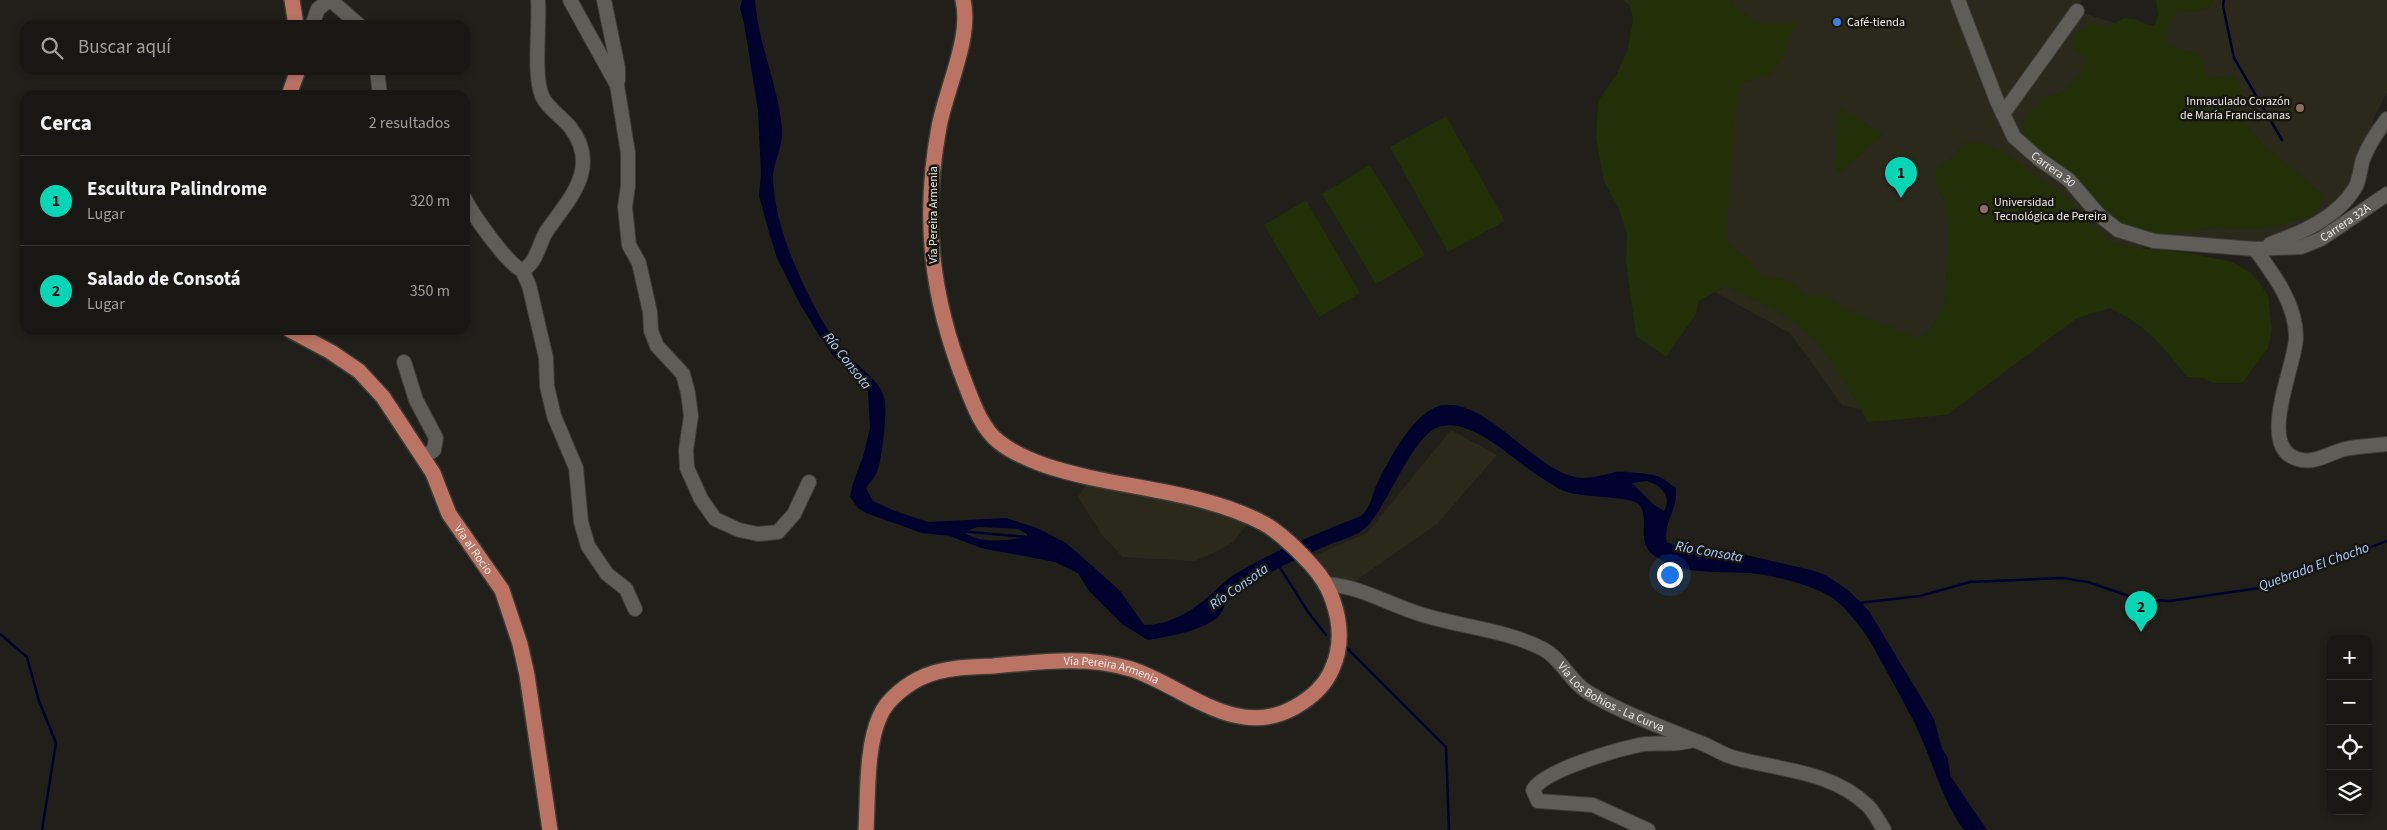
<!DOCTYPE html>
<html lang="es">
<head>
<meta charset="utf-8">
<style>
  :root { --surface:#191713; --page:#22201c; --text:#f1f3f6; --muted:#9f9fa0; --line:#373633; --accent:#06d5b6 }
  body { margin:0; font-family:"Source Sans 3",sans-serif; background:var(--page); color:var(--text) }
  .controls { position:absolute; right:15px; bottom:15px; display:grid; overflow:hidden; border-radius:10px; box-shadow:0 2px 8px #0003 }
  .controls button { width:45px; height:45px; display:grid; place-items:center; padding:0; border:0; border-bottom:1px solid var(--line); background:var(--surface); color:var(--text); font:25px sans-serif }
  .you { position:absolute; left:1669px; top:574px; width:18px; height:18px; margin:-12px; border:4px solid #fff; border-radius:50%; background:#1a73e8; box-shadow:0 0 0 8px #1a73e833 }
  .badge { display:grid; place-items:center; width:32px; height:32px; border-radius:50%; background:var(--accent); color:#111; font-size:16px; font-weight:700 }
  .pin { position:absolute; translate:-50% -41px; filter:drop-shadow(0 1px 2px #0008) }
  .pin::after { content:''; position:absolute; top:26px; width:18px; height:15px; background:inherit; clip-path:polygon(0 0,100% 0,50% 100%) }
  .list { margin:0; padding:0; list-style:none }
  h2 { display:flex; justify-content:space-between; align-items:center; height:65px; margin:0; padding:0 20px; font-size:21px }
  h2 small { font-size:16px; font-weight:400; color:var(--muted) }
  .list li { display:grid; grid-template-columns:32px 1fr auto; gap:15px; align-items:center; box-sizing:border-box; height:90px; padding:0 20px; border-top:1px solid var(--line) }
  .list b { display:block; font-size:19px; white-space:nowrap }
  .list p { margin:0; font-size:16px; white-space:nowrap; color:var(--muted) }
  .list em { font-size:16px; font-style:normal; color:var(--muted) }
  .icon { flex:none; width:28px; height:28px; fill:none; stroke:currentColor; stroke-width:2; stroke-linecap:round; stroke-linejoin:round }
  .map { position:relative; flex:none; width:2387px; height:830px; overflow:hidden }
  .search { position:absolute; background:var(--surface); box-shadow:0 2px 8px #0003; left:20px; top:20px; width:450px; height:55px; display:flex; align-items:center; gap:12px; box-sizing:border-box; padding:0 18px; border-radius:15px; color:var(--muted); font-size:19px }
  .panel { position:absolute; background:var(--surface); box-shadow:0 2px 8px #0003; left:20px; top:90px; width:450px; height:245px; border-radius:15px }
  .map>svg:first-child { display:block }
  .built { fill:#2b281c }
  .green { fill:#222f07 }
  .water { fill:#00002c; fill-rule:evenodd }
  .lines { fill:none; stroke-linecap:round; stroke-linejoin:round }
  .stream { stroke:#00002c; stroke-width:2.5 }
  .minor-casing { stroke:#3c3b37; stroke-width:16 }
  .major-casing { stroke:#3c3b37; stroke-width:18 }
  .minor { stroke:#5f5d57; stroke-width:14 }
  .major { stroke:#bb7463; stroke-width:15 }
  .shop-dot { fill:#3f7fe0; stroke:#171610; stroke-width:2 }
  .education-dot { fill:#8d6e63; stroke:#171610; stroke-width:2 }
  .labels { text-anchor:middle; dominant-baseline:central; stroke-width:5; stroke-linejoin:round; paint-order:stroke }
  .poi-label { font-size:12px; fill:#ecebe7; stroke:#171610; text-anchor:start }
  .street-label { font-size:12px; fill:#ecebe7; stroke:#171610 }
  .water-label { font-size:14px; font-style:italic; fill:#b0ccfe; stroke:#171610 }
</style>
</head>
<body>
<div class="map">
<svg width="2387" height="830" viewBox="0 0 2387 830">
  <rect width="100%" height="100%" fill="#211f19"/>
  <path class="built" d="M1623,0h459l-5,11 82,26 15,-37h213v92l-14,28 -1,12 -31,74 -86,43 -108,-6 -20,17 -259,151 -26,-6 -52,-72 -142,-77 -13,-246z
    M1451,430l46,25 -60,69 -83,58 -26,-2 -16,-23 55,-24z
    M1088,481l91,18 71,22 -17,21 -15,9 -24,10 -71,-4 -21,-22 -24,-38z"/>
  <path class="green" d="M1629,0h105l-1,6 28,17h36l-14,34 -11,17 -31,9 -6,27 -9,131 26,22 10,13 27,5 20,15h17l17,12 75,30 11,-6 15,-26 6,-76 -4,-24 -10,-22v-15l17,-12 11,-14 18,-2 17,9 59,40 51,51 21,6 59,6 43,9 20,11 16,22 4,35 -4,18 -26,35h-29l-9,-5 -17,-1c-27,-34 -38,-49 -77,-69l-33,10 -130,97 -79,7c-19,-31 -36,-66 -63,-91 -21,-20 -54,-32 -80,-45l-26,15 -3,13 -30,43 -30,-21 -10,-74 1,-27 -8,-26 -15,-28 -8,-43 2,-37 18,-26 12,-26 5,-30z
    M2156,0h58l-6,8 -15,4 -15,-1 -11,17 -1,13 3,4 29,9 5,6 2,15 8,3 23,-2 7,14 -4,22 5,11 21,23 58,49 -3,11 -9,10 -36,10 -16,3 -43,-1 -63,8 -40,-16 -50,-54 -16,-8 -14,-13 -7,-9 -4,-13 20,-25 19,-5 21,-20 2,-15 -11,-9v-14l18,-11 19,2 14,-8 11,1 16,7 4,-2 3,-9z
    M1840,108l43,26 -42,38 -6,-5z
    M1446,116l59,105 -57,31 -58,-105z
    M1370,165l55,90 -49,29 -54,-90z
    M1306,200l54,93 -41,24 -55,-92z"/>
  <path class="water" d="M742,0h13c3,44 23,84 27,129 1,19 -9,34 -9,48 1,40 17,79 34,115 10,20 21,40 35,58 13,15 40,30 43,51 2,13 -3,61 -8,71 -3,6 -7,11 -11,16l7,13 22,10 33,11 78,-4 31,10 29,15 31,27 24,22 23,33c25,0 47,-13 65,-29 8,-6 15,-15 23,-20 41,-25 85,-43 129,-60 9,-8 11,-19 15,-30 11,-23 34,-67 58,-78 44,-20 97,60 141,69 13,3 27,-2 41,-5 7,-1 38,2 44,5 6,3 11,8 16,11 2,24 -13,31 -9,56l14,6 18,-3 21,2 91,21 15,5 23,16 20,20 65,108 15,55 38,56h-23c-19,-25 -28,-57 -40,-86 -10,-25 -25,-50 -38,-74 -9,-16 -17,-33 -29,-47 -6,-8 -15,-18 -23,-24 -20,-14 -61,-24 -85,-26 -33,-2 -69,3 -97,-19 -17,-15 0,-39 -15,-51 -8,-6 -52,-6 -66,-10 -10,-2 -20,-9 -29,-15 -26,-15 -73,-65 -106,-50 -24,11 -47,73 -66,95 -11,14 -29,16 -44,23 -24,10 -57,26 -79,40 -6,4 -13,9 -18,14 -5,5 -7,14 -12,18 -19,14 -47,18 -69,22l-26,-16 -33,-33 -11,-18 -23,-11 -74,-14 -31,-12 -28,-3 -56,-20 -8,-5 -8,-11 3,-14 10,-26 7,-29 -2,-36 -36,-38 -15,-22 -17,-28 -23,-46 -6,-19 -12,-43 2,-23 -3,-62 -14,-88 -4,-15zM1646,481c14,3 27,15 18,30l-11,-7 -21,-21zM978,527l40,2 9,5v3c-21,4 -46,7 -64,-5z"/>
  <g class="lines">
    <path class="stream" d="M2224,0l-1,6 11,52 48,82
      M1386,470l12,-21
      M959,531l69,6
      M1665,543l19,7
      M1279,566l29,46 18,23
      M1859,603l61,-7 50,-14 92,-4 26,4 50,17 32,2 96,-14 121,-46
      M0,634l27,23 12,44 17,42 -14,87
      M1345,646l101,101 3,83
      M1942,751l4,6 3,17"/>
    <g class="minor-casing">
      <g id="minor">
        <path d="M570,0l47,85 11,68v33l-3,21 4,38 10,18 11,49 1,19 6,15 26,28 5,19 3,23 -5,34 1,18 14,31 14,20 24,11 19,4 20,-2 16,-18 15,-32"/>
        <path d="M604,0l14,68v12"/>
        <path id="s1" d="M1958,0l39,101 17,36 25,22 30,21 30,35 19,15 36,11 101,8 46,-2 20,-8 66,-45"/>
        <path d="M312,25l6,-16 10,-8 6,2 25,22"/>
        <path d="M377,70l3,25"/>
        <path d="M2003,114l74,-103"/>
        <path d="M465,199c8,16 43,66 57,71 14,-5 17,-26 24,-38 22,-32 56,-64 24,-105 -8,-10 -23,-19 -28,-31 -9,-23 -2,-70 -4,-96"/>
        <path d="M2270,244c31,-11 67,-26 85,-56 5,-8 5,-20 8,-29 6,-15 14,-27 24,-40"/>
        <path d="M2255,249c19,26 41,55 41,88 0,29 -43,115 6,123 14,3 30,-8 43,-11 14,-3 29,-3 42,-5"/>
        <path d="M522,270l7,15 17,73 1,28 7,30 22,52 5,54 7,24 19,28 19,15 9,20"/>
        <path d="M404,362l12,38 20,38 -2,12 -11,7"/>
        <path id="s2" d="M1327,584c36,3 62,21 96,31 40,12 83,15 120,34 18,9 26,31 43,42 33,21 72,34 107,49 15,4 27,14 42,18 45,12 96,13 132,47 7,6 12,17 17,25"/>
        <path d="M1648,830l-55,-25 -55,-4 -5,-11c11,-20 83,-40 106,-45 18,-4 33,2 54,-5"/>
      </g>
    </g>
    <g class="major-casing">
      <g id="major">
        <path d="M292,0l4,25"/>
        <path d="M289,95l9,-25"/>
        <path id="s3" d="M290,330l41,22 28,19 24,26 50,76 16,41 53,76 18,54 7,31 23,155"/>
        <path id="s4" d="M866,830c2,-33 0,-85 14,-114 7,-17 28,-33 45,-40 21,-9 46,-9 68,-10 47,-4 92,-11 138,3 53,17 105,72 164,38 16,-9 30,-21 37,-38 10,-22 9,-45 1,-68 -7,-21 -19,-34 -34,-49 -11,-11 -23,-22 -36,-29 -52,-27 -115,-33 -171,-45 -31,-7 -67,-16 -93,-36 -17,-13 -26,-38 -34,-59 -34,-86 -43,-165 -26,-256 7,-38 33,-90 24,-127"/>
      </g>
    </g>
    <use href="#minor" class="minor"/>
    <use href="#major" class="major"/>
  </g>
  <circle class="shop-dot" cx="1837" cy="22" r="5"/>
  <g class="education-dot">
    <circle cx="2300" cy="108" r="5"/>
    <circle cx="1984" cy="209" r="5"/>
  </g>
  <g class="labels">
    <g class="poi-label">
      <text x="1847" y="22">Café-tienda</text>
      <text x="2290" y="101" text-anchor="end">Inmaculado Corazón<tspan x="2290" dy="14">de María Franciscanas</tspan></text>
      <text x="1994" y="202">Universidad<tspan x="1994" dy="14">Tecnológica de Pereira</tspan></text>
    </g>
    <g class="street-label">
      <text stroke="none"><textPath href="#s1" startOffset="199">Carrera 30</textPath></text>
      <text transform="translate(933 215) rotate(-90)">Vía Pereira Armenia</text>
      <text stroke="none"><textPath href="#s1" startOffset="524">Carrera 32A</textPath></text>
      <text stroke="none"><textPath href="#s3" startOffset="294">Via al Rocio</textPath></text>
      <text stroke="none"><textPath href="#s4" startOffset="366">Vía Pereira Armenia</textPath></text>
      <text stroke="none"><textPath href="#s2" startOffset="311">Vía Los Bohios - La Curva</textPath></text>
    </g>
    <g class="water-label">
      <text transform="translate(847 361) rotate(52)">Río Consota</text>
      <text transform="translate(1709 552) rotate(10)">Río Consota</text>
      <text transform="translate(2314 567) rotate(-20)">Quebrada El Chocho</text>
      <text transform="translate(1239 587) rotate(-35)">Río Consota</text>
    </g>
  </g>
</svg>
<div class="controls">
<button>+</button>
<button>−</button>
<button><svg class="icon" aria-label="locate" viewBox="0 0 24 24"><circle cx="12" cy="12" r="6"/><path d="M12 2v4M12 18v4M2 12h4M18 12h4"/></svg></button>
<button><svg class="icon" aria-label="layers" viewBox="0 0 24 24"><path d="M12 4l9 5-9 5-9-5zM3 14l9 5 9-5"/></svg></button>
</div>
<div class="you"></div>
<div class="pin badge" style="left:1901px;top:198px">1</div>
<div class="pin badge" style="left:2141px;top:632px">2</div>
<div class="search"><svg class="icon" aria-label="search" viewBox="0 0 24 24"><circle cx="10" cy="10" r="6"/><path d="M15 15l6 6"/></svg>Buscar aquí</div>
<section class="panel">
<h2>Cerca<small>2 resultados</small></h2>
<ul class="list">
<li><span class="badge">1</span><div><b>Escultura Palindrome</b><p>Lugar</p></div><em>320 m</em></li>
<li><span class="badge">2</span><div><b>Salado de Consotá</b><p>Lugar</p></div><em>350 m</em></li>
</ul>
</section>
</div>
</body>
</html>
